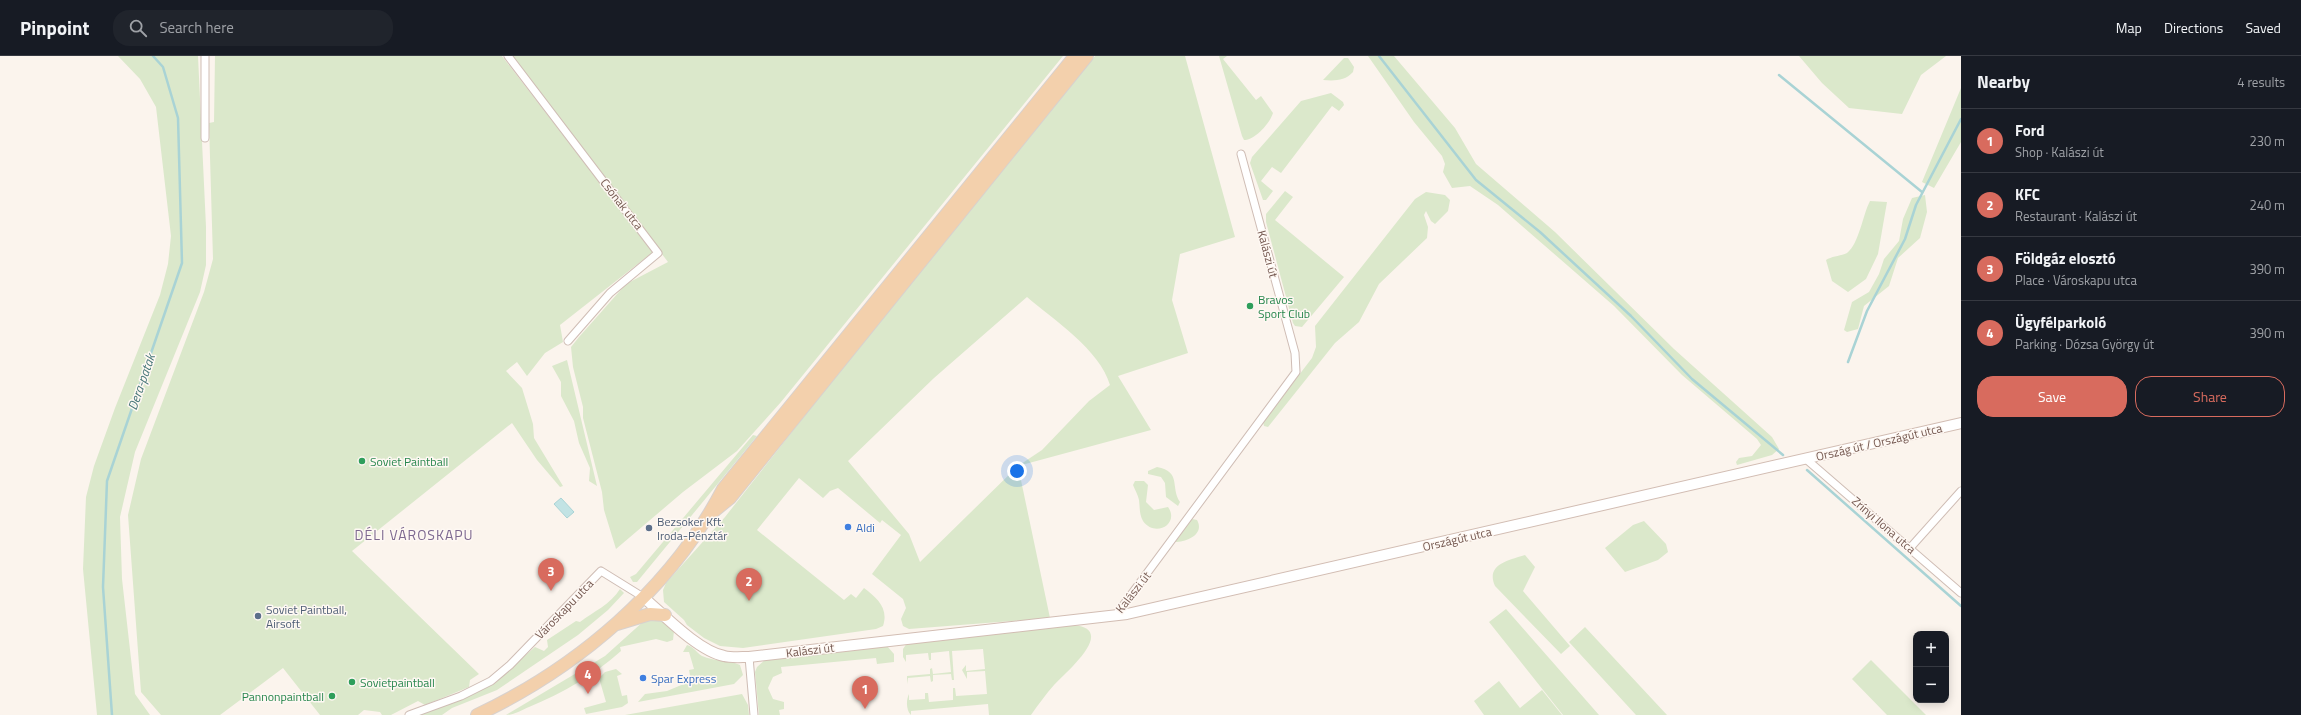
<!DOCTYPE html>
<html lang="en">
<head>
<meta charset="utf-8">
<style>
  :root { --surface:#171b24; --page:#20242c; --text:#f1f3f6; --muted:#9ea1a6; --line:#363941; --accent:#d86b5e }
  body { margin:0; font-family:"Titillium Web",sans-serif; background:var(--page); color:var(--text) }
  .controls { position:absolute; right:12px; bottom:12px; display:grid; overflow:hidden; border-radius:8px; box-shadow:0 2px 10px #0003 }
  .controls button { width:36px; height:36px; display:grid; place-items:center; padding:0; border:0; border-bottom:1px solid var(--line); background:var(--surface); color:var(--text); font:20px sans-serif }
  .you { position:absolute; left:1017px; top:415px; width:14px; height:14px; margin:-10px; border:3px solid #fff; border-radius:50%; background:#1a73e8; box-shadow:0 0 0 6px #1a73e833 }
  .badge { display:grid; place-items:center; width:26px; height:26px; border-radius:50%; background:var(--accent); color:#fff; font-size:13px; font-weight:700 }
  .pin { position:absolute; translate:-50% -33px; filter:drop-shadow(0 1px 2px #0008) }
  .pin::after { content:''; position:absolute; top:21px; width:14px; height:12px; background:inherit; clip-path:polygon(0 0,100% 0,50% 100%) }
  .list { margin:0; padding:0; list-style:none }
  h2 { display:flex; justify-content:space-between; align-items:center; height:52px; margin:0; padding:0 16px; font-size:17px }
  h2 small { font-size:13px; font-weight:400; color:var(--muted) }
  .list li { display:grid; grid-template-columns:26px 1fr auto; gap:12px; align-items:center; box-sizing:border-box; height:64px; padding:0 16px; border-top:1px solid var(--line) }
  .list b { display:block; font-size:15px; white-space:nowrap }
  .list p { margin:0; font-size:13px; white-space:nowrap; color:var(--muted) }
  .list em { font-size:13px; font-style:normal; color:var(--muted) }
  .actions { display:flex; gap:8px; padding:12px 16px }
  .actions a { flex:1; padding:9px 0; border:1px solid var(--accent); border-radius:16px; text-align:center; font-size:14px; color:var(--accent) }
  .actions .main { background:var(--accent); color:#fff }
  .icon { flex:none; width:22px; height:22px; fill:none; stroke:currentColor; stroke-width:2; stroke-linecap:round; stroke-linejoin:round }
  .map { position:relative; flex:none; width:1961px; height:659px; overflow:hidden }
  header { display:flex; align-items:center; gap:24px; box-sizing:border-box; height:56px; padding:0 20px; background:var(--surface); border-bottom:1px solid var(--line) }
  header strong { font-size:19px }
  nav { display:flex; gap:22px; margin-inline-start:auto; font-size:14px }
  .search { width:280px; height:36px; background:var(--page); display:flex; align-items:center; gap:10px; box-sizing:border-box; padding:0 14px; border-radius:16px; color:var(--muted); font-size:15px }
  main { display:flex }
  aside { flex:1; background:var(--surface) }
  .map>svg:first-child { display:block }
  .green { fill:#dbe8cb; fill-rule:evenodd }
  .water { fill:#c2e3e4; stroke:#a9d3d5 }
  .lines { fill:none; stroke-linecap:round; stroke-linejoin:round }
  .stream { stroke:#a9d3d5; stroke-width:2.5 }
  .street-casing { stroke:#cfbdb5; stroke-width:9 }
  .secondary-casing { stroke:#d2bdb3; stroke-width:12 }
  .primary-casing { stroke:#d8d1ce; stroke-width:14 }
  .street { stroke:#fff; stroke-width:7 }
  .secondary { stroke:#fff; stroke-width:10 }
  .primary { stroke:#f3d0ac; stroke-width:12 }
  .leisure-dot { fill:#2e9e5b; stroke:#fef8f3; stroke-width:1.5 }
  .shop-dot { fill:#3f7fe0; stroke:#fef8f3; stroke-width:1.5 }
  .service-dot { fill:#5c6f8a; stroke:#fef8f3; stroke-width:1.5 }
  .labels { text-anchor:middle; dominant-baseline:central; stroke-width:3; stroke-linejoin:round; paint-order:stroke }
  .street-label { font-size:12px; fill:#755951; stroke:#fef8f3 }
  .leisure-label { font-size:12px; fill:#27864d; stroke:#fef8f3; text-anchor:start }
  .service-label { font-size:12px; fill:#4e5e75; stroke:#fef8f3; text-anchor:start }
  .shop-label { font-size:12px; fill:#366cbe; stroke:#fef8f3; text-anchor:start }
  .water-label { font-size:13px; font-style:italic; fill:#467678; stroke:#fef8f3 }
  .quarter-label { font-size:14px; letter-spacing:1px; fill:#7e6990; stroke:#fef8f3 }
</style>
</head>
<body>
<header>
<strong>Pinpoint</strong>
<div class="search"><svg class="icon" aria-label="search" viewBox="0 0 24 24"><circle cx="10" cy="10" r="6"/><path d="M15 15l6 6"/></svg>Search here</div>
<nav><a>Map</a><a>Directions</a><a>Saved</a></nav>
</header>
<main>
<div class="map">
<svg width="1961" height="659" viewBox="0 0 1961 659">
  <rect width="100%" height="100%" fill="#fbf4ed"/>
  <path class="green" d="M118,0h80l8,171v38l-6,27 -65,160 -15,65 2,62 13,115 15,21h-53l-14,-146 3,-72 8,-31 21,-58 45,-113 8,-31 3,-28 -15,-129 -16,-28z
    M215,0h287l151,196 -93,73 3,17 -18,11 -18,23 -10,-14 -11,9 16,17 11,36 1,14 29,48 -3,1 -23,-27 -25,-37 -160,128 127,123 -9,6 -1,7 -44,18 -7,-4 -27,14h-9l-2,-3 -16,-2 -6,5h-38l-37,-47 -63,47h-59l-20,-23 -13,-177 13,-56 63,-167 9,-33 -4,-136 5,-1z
    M511,0h552l-282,346 -44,49 -54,41 -67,57 -12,-39 -2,-18 -19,-74v-11l-10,-40 -2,-20 8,-10 47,-53 42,-22z
    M1095,0h90l50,181 -55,17 -8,46 16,53 -70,23 33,54 -133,36 32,152 -141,11 -6,-3 -2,-7 5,-11 -3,-9 -31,-25 29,-39 -19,-15 -2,3 -42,-35 -8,3 -7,7 -24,-20 -42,52 87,70 7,-6 5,4 8,-10c13,10 25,20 19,38l-7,3 -133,19 -23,-2 -16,-8 -17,-13 -3,-5 -20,-18 -1,-12 3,-7 59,-66 136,-173zM1027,241c27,23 73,53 83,88l-21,16 -47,49 -24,16 -98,96 -11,-28 -61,-73 86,-83z
    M1219,0h8l-4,3 33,41 5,-4 12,17c-3,10 -18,27 -29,27l-2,-4z
    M1368,0h26l61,72 21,36 79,68 119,117 98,88 7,12 -7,6 -35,10 -1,-3 3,-4 13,-2 9,-11 -4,-6 -75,-64 -68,-69 -116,-101 -28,-19 -18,2 -9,-16 2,-8 -3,-8 -28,-34z
    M1799,0h147l-25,19 -19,39 -53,-6 -27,-25z
    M1344,2h4l6,9 -1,5c-8,9 -19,9 -30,8z
    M1961,32v54l-27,46 -12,-6z
    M1331,37l12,9 1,3 -5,6 -7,-5 -51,67 -9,-6 -11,14 12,10 -7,9h-3l-13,-37 2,-6 49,-56z
    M1285,135l8,6 -18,23 69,57 -42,50 -7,-1 -2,-3 -27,-101v-8z
    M1426,136l19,3 5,5 -2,11 -13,13 -4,-3 -5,-10 -2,4 4,12 -1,11 -48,46 -20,38 -24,21 -67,84 -4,-1 -1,-4 49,-64 4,-11 -1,-21 100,-127z
    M1925,139l2,17 -7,26 -22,20 -9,28 -25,20 -6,23 -11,3 -3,-2 8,-28 17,-10 10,-18 5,-15 15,-18 4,-22 9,-21z
    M1870,145l17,1 -9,52 -12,25 -18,13 -16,-11 -6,-21c6,-4 15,-4 21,-7 12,-9 16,-39 23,-52z
    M567,304l30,126 -8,-5 1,-13 -11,-25 -5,-22 -13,-25v-14l-9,-16z
    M753,379l4,1 -120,146h-4l-3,-5 6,-3z
    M1157,411c25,5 13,20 23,35l-2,4 -12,-9 -1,-14 -4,-6 -13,-3v-3z
    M1135,425h9l4,4 -2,17 8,8 14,-3c12,17 -13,31 -25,14 -4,-7 -3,-14 -4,-21 -1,-5 -4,-10 -6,-15z
    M1192,463l5,1c8,14 -10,22 -22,22z
    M1644,465l22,23 2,8 -10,8 -33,12 -20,-24 28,-23z
    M1525,499l10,12 -12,24 47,55 -9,8 -66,-68c-10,-22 15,-26 30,-31z
    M620,533l4,4 -16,17 -30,25 -81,55 -45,18 -10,7h-22l73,-32 42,-36 9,4 4,-4 -1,-7 29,-19 4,1c13,-10 31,-18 40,-33z
    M1506,553l93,106h-36l-74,-93z
    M645,564h15l14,11 -1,9 -6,2 -11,-3 -36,8 1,4c-27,24 -58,42 -92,56 -7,3 -15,8 -23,8l99,-59z
    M1072,569c47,3 -6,47 -18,60 -8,9 -16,20 -23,30h-42l-1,-11 -77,7v4c-5,-5 -5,-15 -2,-21v6l16,-1v-6h3l1,9 24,-2v-12h2l1,8 31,-2 -2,-23 -18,1v7l-5,-9 4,-5v6l19,-2 -2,-20 -31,2 2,29h-2l-1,-6 -18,1v6l-2,1 -1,-6 -22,2 -1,6v-8l23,-2v-5l2,-1 1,6 18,-2 -2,-21 -18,2v7h-2l-1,-7 -22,2v7l-3,-5v-8l4,-6z
    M1585,571l82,88h-31l-67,-73z
    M687,589c6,1 10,8 15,11 13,6 26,3 38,9l3,10 -9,9 -96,18 7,-8 22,-3 24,-10 -2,-11 5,-1 -5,-17h-6z
    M887,590l7,8v8l-17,2 -1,-6 -95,9 1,6 -9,4 -5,11 5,11 11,3v7l-5,1 1,5h-21l-4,-43 2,-5 9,-8z
    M1871,604l55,55h-39l-35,-36z
    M616,613l6,5 -5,2 5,20 5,-1 1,8 -6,4 -36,7 -2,-6 22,-6 -7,-24 6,-6z
    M1499,625l21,27 22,-18 20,25h-78l-10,-14z
    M742,638l6,11 1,10h-124z"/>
  <path class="water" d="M561,442l13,14 -7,6 -13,-14z"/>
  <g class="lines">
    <path class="stream" d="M1379,0l97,124 64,52 91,84 61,63 91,76
      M1779,19l143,117
      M1848,306l19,-51 38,-72 11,-34 45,-86
      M1807,414l154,136
      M112,659l-9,-128 4,-106 75,-218 -4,-145 -15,-51 -10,-11"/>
    <g class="street-casing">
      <path id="street" d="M508,0l150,197 -48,40 -42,48
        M205,82v-82
        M1806,403l155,134
        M1910,492l51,-57
        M1116,559l180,-243 -1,-19 -54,-199
        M749,601l5,58
        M409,659l52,-19 30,-15 19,-16 91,-94 42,26"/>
    </g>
    <g class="secondary-casing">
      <path id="secondary" d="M643,541c20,17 55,54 81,59 7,2 17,1 25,1l378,-43 834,-191"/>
    </g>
    <g class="primary-casing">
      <path id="primary" d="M714,455l16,-13 357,-442
        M617,568l33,-10 15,1
        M477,659c100,-47 194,-126 246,-226l352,-433"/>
    </g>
    <use href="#street" class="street"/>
    <use href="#secondary" class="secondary"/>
    <use href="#primary" class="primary"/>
  </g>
  <g class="leisure-dot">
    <circle cx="1250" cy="250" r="4"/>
    <circle cx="362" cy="405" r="4"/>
    <circle cx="352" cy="626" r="4"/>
    <circle cx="332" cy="640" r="4"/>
  </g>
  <g class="shop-dot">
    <circle cx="848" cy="471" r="4"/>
    <circle cx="643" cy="622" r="4"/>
  </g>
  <g class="service-dot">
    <circle cx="649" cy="472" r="4"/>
    <circle cx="258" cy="560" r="4"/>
  </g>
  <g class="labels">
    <g class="street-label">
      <text transform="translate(622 148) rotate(52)">Csónak utca</text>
      <text transform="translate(1268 198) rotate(75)">Kalászi út</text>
      <text transform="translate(1879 386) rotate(-13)">Ország út / Országút utca</text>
      <text transform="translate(1884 469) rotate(41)">Zrínyi Ilona utca</text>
      <text transform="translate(1457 483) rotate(-13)">Országút utca</text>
      <text transform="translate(1133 536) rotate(-52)">Kalászi út</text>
      <text transform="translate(564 553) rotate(-46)">Városkapu utca</text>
      <text transform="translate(810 594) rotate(-7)">Kalászi út</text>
    </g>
    <g class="leisure-label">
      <text x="1258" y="243">Bravos<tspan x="1258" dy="14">Sport Club</tspan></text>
      <text x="370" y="405">Soviet Paintball</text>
      <text x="360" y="626">Sovietpaintball</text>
      <text x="324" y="640" text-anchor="end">Pannonpaintball</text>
    </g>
    <g class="service-label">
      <text x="657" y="465">Bezsoker Kft.<tspan x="657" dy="14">Iroda-Pénztár</tspan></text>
      <text x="266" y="553">Soviet Paintball,<tspan x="266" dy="14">Airsoft</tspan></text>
    </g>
    <g class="shop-label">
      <text x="856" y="471">Aldi</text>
      <text x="651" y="622">Spar Express</text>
    </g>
    <g class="water-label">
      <text transform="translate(141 326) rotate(-71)">Dera-patak</text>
    </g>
    <g class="quarter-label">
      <text x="414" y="478">DÉLI VÁROSKAPU</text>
    </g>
  </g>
</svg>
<div class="controls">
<button>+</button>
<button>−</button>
</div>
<div class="you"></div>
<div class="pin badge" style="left:865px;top:653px">1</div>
<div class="pin badge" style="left:749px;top:545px">2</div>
<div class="pin badge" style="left:551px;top:535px">3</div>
<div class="pin badge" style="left:588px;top:638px">4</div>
</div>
<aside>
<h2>Nearby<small>4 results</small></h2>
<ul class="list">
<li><span class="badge">1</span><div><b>Ford</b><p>Shop · Kalászi út</p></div><em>230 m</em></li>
<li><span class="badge">2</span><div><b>KFC</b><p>Restaurant · Kalászi út</p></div><em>240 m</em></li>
<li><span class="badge">3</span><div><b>Földgáz elosztó</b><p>Place · Városkapu utca</p></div><em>390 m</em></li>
<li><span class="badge">4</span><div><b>Ügyfélparkoló</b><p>Parking · Dózsa György út</p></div><em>390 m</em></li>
</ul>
<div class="actions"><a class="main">Save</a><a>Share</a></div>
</aside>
</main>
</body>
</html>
